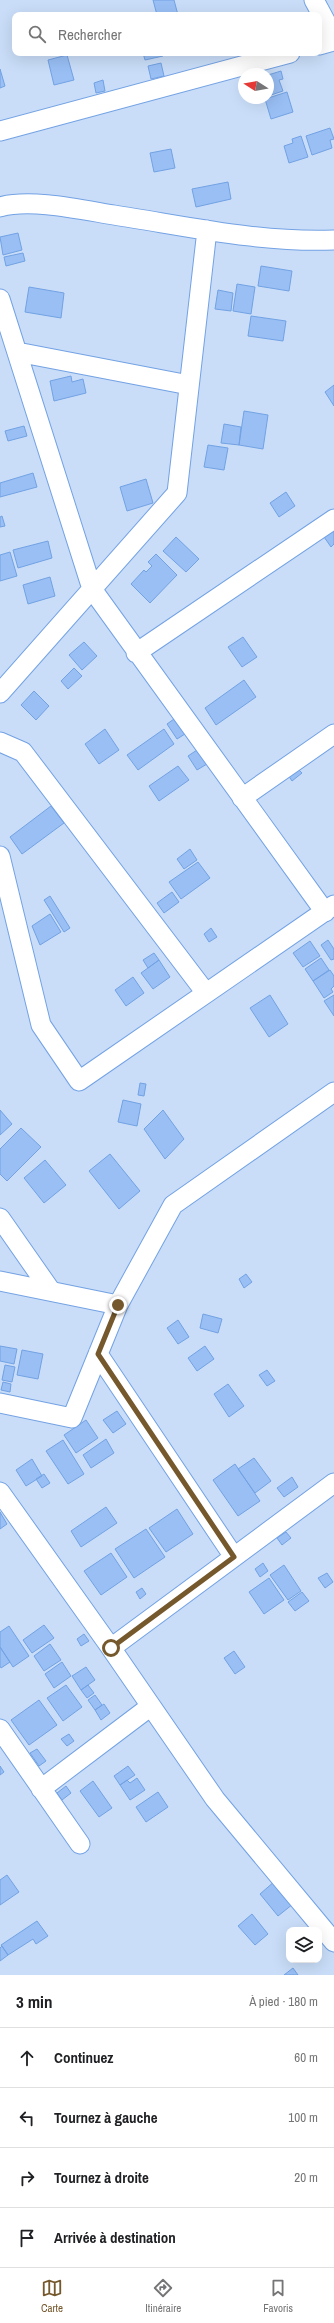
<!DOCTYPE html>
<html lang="fr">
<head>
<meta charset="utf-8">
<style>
  :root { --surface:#fff; --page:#f6f6f6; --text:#202124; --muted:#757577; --line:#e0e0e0; --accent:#75582c }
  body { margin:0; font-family:"Archivo Narrow",sans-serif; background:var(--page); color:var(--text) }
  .controls { position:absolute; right:12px; bottom:12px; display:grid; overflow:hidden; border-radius:8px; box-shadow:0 4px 16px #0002 }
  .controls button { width:36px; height:36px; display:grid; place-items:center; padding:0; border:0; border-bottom:1px solid var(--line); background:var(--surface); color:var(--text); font:20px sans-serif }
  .compass { position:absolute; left:238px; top:68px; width:36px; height:36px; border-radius:50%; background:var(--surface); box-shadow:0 4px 16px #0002; rotate:281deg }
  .stop { position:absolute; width:12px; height:12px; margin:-9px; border:3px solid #75582c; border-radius:50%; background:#fff }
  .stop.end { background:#75582c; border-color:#fff; box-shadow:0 1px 4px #0008 }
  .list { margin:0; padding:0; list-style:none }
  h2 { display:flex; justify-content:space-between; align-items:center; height:52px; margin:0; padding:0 16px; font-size:17px }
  h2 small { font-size:13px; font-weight:400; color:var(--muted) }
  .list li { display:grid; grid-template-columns:26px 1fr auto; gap:12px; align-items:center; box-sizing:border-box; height:60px; padding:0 16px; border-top:1px solid var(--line) }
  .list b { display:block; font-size:15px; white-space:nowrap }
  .list em { font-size:13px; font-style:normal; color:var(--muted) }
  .icon { flex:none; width:22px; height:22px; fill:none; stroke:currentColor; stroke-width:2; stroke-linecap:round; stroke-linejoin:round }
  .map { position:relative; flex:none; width:334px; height:1975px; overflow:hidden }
  .search { position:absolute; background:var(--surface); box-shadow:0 4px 16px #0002; left:12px; right:12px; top:12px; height:44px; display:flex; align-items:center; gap:10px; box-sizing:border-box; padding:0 14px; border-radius:8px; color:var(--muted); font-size:15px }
  .sheet { height:292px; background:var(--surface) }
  nav { display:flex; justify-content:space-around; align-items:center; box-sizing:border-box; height:56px; border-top:1px solid var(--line); background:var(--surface); font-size:11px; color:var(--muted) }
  nav a { display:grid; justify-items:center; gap:2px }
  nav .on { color:var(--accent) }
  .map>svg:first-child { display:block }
  .building { fill:#99bff5; stroke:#72a2e3 }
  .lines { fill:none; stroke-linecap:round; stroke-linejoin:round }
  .street-casing { stroke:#73a2e4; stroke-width:21 }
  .street { stroke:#fff; stroke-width:19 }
  .route { stroke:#75582c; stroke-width:5 }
</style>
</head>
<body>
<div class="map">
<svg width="334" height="1975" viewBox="0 0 334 1975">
  <rect width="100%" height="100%" fill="#c9ddf8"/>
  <path class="building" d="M153,0h21l4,15h-21z
    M143,53h19l1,3 -18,4z
    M67,55l7,25 -20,5 -6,-25z
    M161,63l3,13 -13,3 -3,-13z
    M0,69l5,17 -5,2z
    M281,71l2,8 -4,1 4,11 -15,5v-21z
    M103,80l2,11 -9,2 -2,-10z
    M287,92l6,20 -22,7 -6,-20z
    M330,128l4,11 -4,1 2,8 -20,7 -6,-19z
    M301,136l7,21 -19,6 -5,-17 9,-3 -1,-4z
    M171,149l4,19 -21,4 -4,-19z
    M228,182l3,17 -35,8 -4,-18z
    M18,233l4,17 -19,5 -3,-18z
    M23,253l2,8 -19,5 -2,-9z
    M261,266l31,5 -3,20 -31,-5z
    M237,284l18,3 -4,27 -18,-3z
    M29,287l35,6 -3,25 -36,-6z
    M218,290l15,3 -2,18 -16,-2z
    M251,316l35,5 -3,20 -35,-5z
    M71,376l1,6 11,-3 3,14 -32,8 -4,-20z
    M334,385v21l-9,-14z
    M244,411l24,4 -5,34 -24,-4z
    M224,424l17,3 -2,18 -18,-2z
    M24,426l3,10 -19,5 -3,-10z
    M208,445l20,3 -4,22 -20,-3z
    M33,473l4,14 -37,10v-14z
    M146,479l7,24 -26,8 -7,-24z
    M286,492l9,14 -16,11 -9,-14z
    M2,516l3,10 -5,1v-10z
    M334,526v18l-3,3 -9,-13z
    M176,537l23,22 -13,13 -23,-21z
    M48,541l4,17 -34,10 -5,-18z
    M10,552l7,24 -17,5v-26z
    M156,554l21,21 -27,28 -19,-19 13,-14 2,2 6,-6 -4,-4z
    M50,577l5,19 -27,8 -5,-19z
    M243,637l14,20 -15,10 -14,-20z
    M84,642l13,14 -15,14 -13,-15z
    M74,668l8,8 -14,13 -7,-8z
    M244,680l12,17 -40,28 -11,-17z
    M34,691l15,15 -13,14 -15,-15z
    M174,719l11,15 -8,5 -10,-15z
    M105,729l14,21 -20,14 -14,-20z
    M164,729l10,15 -36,26 -11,-15z
    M197,750l10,14 -10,6 -9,-14z
    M178,766l11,14 -30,21 -10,-15z
    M298,769l4,4 -10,8 -4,-6z
    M51,806l13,17 -42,31 -12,-17z
    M190,849l7,11 -13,9 -7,-10z
    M198,862l12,16 -29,21 -12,-17z
    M172,892l7,10 -15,11 -7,-10z
    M50,896l20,32 -6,4 -20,-32z
    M50,914l11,18 -21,13 -8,-19z
    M211,928l6,9 -8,5 -5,-8z
    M328,940l6,9v10l-3,1 -10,-15z
    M310,941l10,15 -17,11 -10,-14z
    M154,953l5,7 -11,8 -5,-8z
    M321,958l8,12 -16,11 -8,-12z
    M159,960l11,17 -17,12 -12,-16z
    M330,970l4,6v10l-3,3 2,3 -9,6 -11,-17z
    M133,977l11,16 -18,13 -11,-16z
    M270,995l18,29 -19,13 -19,-29z
    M334,995v21l-10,-15z
    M140,1083l6,1 -2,12 -6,-1z
    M123,1100l18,4 -4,22 -19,-4z
    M0,1110l12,14 -12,11z
    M163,1110l21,29 -19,20 -21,-30z
    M21,1128l20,19 -34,34 -7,-7v-25z
    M110,1154l30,37 -21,18 -30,-38z
    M45,1160l21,25 -22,18 -20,-25z
    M246,1274l6,8 -8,6 -5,-9z
    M203,1314l19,5 -4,14 -18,-5z
    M178,1320l11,17 -11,7 -11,-16z
    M0,1346l17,3 -3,15 -14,-3z
    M205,1346l9,13 -17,12 -9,-13z
    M22,1350l21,4 -5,25 -21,-4z
    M5,1365l10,2 -3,15 -10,-2z
    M267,1370l8,11 -8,5 -8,-11z
    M3,1382l8,2 -1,8 -9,-2z
    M228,1384l16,22 -15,11 -15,-23z
    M117,1411l9,13 -13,9 -10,-13z
    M86,1420l12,18 -22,15 -12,-18z
    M106,1439l8,14 -23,15 -8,-13z
    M63,1440l21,34 -16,10 -22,-33z
    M254,1458l17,23 -16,12 -17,-24z
    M32,1459l10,17 -16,10 -10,-16z
    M235,1464l25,37 -22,15 -25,-36z
    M44,1474l6,9 -8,5 -6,-9z
    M292,1477l6,10 -14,10 -7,-9z
    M106,1507l11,16 -36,24 -10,-16z
    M177,1509l16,25 -27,18 -17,-24z
    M0,1512l7,12 -7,5z
    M146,1529l19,28 -31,21 -19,-29z
    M286,1532l5,6 -9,7 -5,-7z
    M111,1553l16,24 -26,18 -17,-24z
    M263,1563l5,8 -8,6 -5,-8z
    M284,1565l17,26 -13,9 -18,-25z
    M327,1573l6,9 -8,6 -7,-10z
    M269,1578l15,22 -20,14 -15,-22z
    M142,1588l4,6 -6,5 -4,-7z
    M302,1592l7,9 -14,10 -7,-9z
    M44,1625l10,13 -22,15 -9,-13z
    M9,1626l20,30 -16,11 -13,-20v-15z
    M84,1634l5,7 -8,5 -4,-7z
    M50,1644l11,16 -17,11 -10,-15z
    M0,1647l10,15 -9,6 -1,-2z
    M234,1651l11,16 -10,7 -11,-16z
    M62,1662l9,14 -17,12 -9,-14z
    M86,1667l9,13 -14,10 -9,-14z
    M66,1685l16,22 -19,14 -16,-23z
    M88,1685l6,8 -7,5 -6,-8z
    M95,1695l7,10 -7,5 -7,-10z
    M39,1700l18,25 -28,20 -18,-25z
    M104,1704l6,9 -9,7 -6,-10z
    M69,1734l5,7 -7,5 -6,-7z
    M37,1749l9,12 -7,5 -9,-13z
    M0,1766l4,6 -4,3z
    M128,1766l7,9 -15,10 -6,-9z
    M137,1778l8,12 -15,10 -10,-15 7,-5 3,3z
    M93,1781l19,27 -13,9 -19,-26z
    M66,1786l5,7 -9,7 -5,-7z
    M158,1792l10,15 -22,15 -10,-15z
    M7,1875l12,17 -19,13v-25z
    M275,1881l18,23 -15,12 -18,-22z
    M252,1914l16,20 -13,11 -17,-19z
    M37,1921l11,15 -12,8 -3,-5 -25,16 -7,-10z
    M2,1946l6,9 -8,6v-13z
    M293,1968l5,7h-14z"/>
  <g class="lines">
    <g class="street-casing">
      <path id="street" d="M314,0l20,37
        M319,45l15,-4
        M0,131l290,-78
        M0,207c30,-9 83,3 114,8 72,11 147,28 220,25
        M0,299l92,290 233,323
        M17,352l172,33
        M136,653l198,-134
        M0,693l177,-200 30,-263
        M0,742l23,10 183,241
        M242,798l92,-64
        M0,856l41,169 38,56 255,-176
        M0,1218l51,73
        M0,1281l118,24
        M98,1354l136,203
        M0,1403l72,15 46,-113 55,-100 161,-113
        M0,1492l111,156 223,-165
        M111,1648l104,151 119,143
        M0,1729l80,115
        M41,1789l110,-83"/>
    </g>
    <use href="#street" class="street"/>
  </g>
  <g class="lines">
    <path class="route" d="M111,1648l123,-91 -136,-203 20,-49"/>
  </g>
</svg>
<div class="controls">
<button><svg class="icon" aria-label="layers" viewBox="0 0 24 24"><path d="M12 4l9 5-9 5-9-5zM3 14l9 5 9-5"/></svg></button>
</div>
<svg class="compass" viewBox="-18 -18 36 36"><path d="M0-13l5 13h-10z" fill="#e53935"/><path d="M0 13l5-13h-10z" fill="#757577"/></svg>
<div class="stop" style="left:111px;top:1648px"></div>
<div class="stop end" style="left:118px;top:1305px"></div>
<div class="search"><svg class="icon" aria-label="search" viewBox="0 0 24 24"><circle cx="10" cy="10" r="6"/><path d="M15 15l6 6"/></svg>Rechercher</div>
</div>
<section class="sheet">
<h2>3 min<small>À pied · 180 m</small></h2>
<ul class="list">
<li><svg class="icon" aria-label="ahead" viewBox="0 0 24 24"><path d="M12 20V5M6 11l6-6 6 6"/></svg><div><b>Continuez</b></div><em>60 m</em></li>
<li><svg class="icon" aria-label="left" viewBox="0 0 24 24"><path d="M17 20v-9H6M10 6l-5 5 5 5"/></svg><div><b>Tournez à gauche</b></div><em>100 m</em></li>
<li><svg class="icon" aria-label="right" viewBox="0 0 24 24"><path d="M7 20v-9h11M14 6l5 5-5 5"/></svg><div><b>Tournez à droite</b></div><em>20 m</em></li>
<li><svg class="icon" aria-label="arrive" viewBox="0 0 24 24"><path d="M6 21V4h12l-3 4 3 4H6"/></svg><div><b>Arrivée à destination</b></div></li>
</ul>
</section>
<nav>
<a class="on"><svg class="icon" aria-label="map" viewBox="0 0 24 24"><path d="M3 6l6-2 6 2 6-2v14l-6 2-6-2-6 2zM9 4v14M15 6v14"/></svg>Carte</a>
<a><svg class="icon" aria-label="directions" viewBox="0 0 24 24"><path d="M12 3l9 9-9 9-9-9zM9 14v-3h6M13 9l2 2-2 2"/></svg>Itinéraire</a>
<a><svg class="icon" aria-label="saved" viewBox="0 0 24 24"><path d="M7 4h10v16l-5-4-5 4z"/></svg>Favoris</a>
</nav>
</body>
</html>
